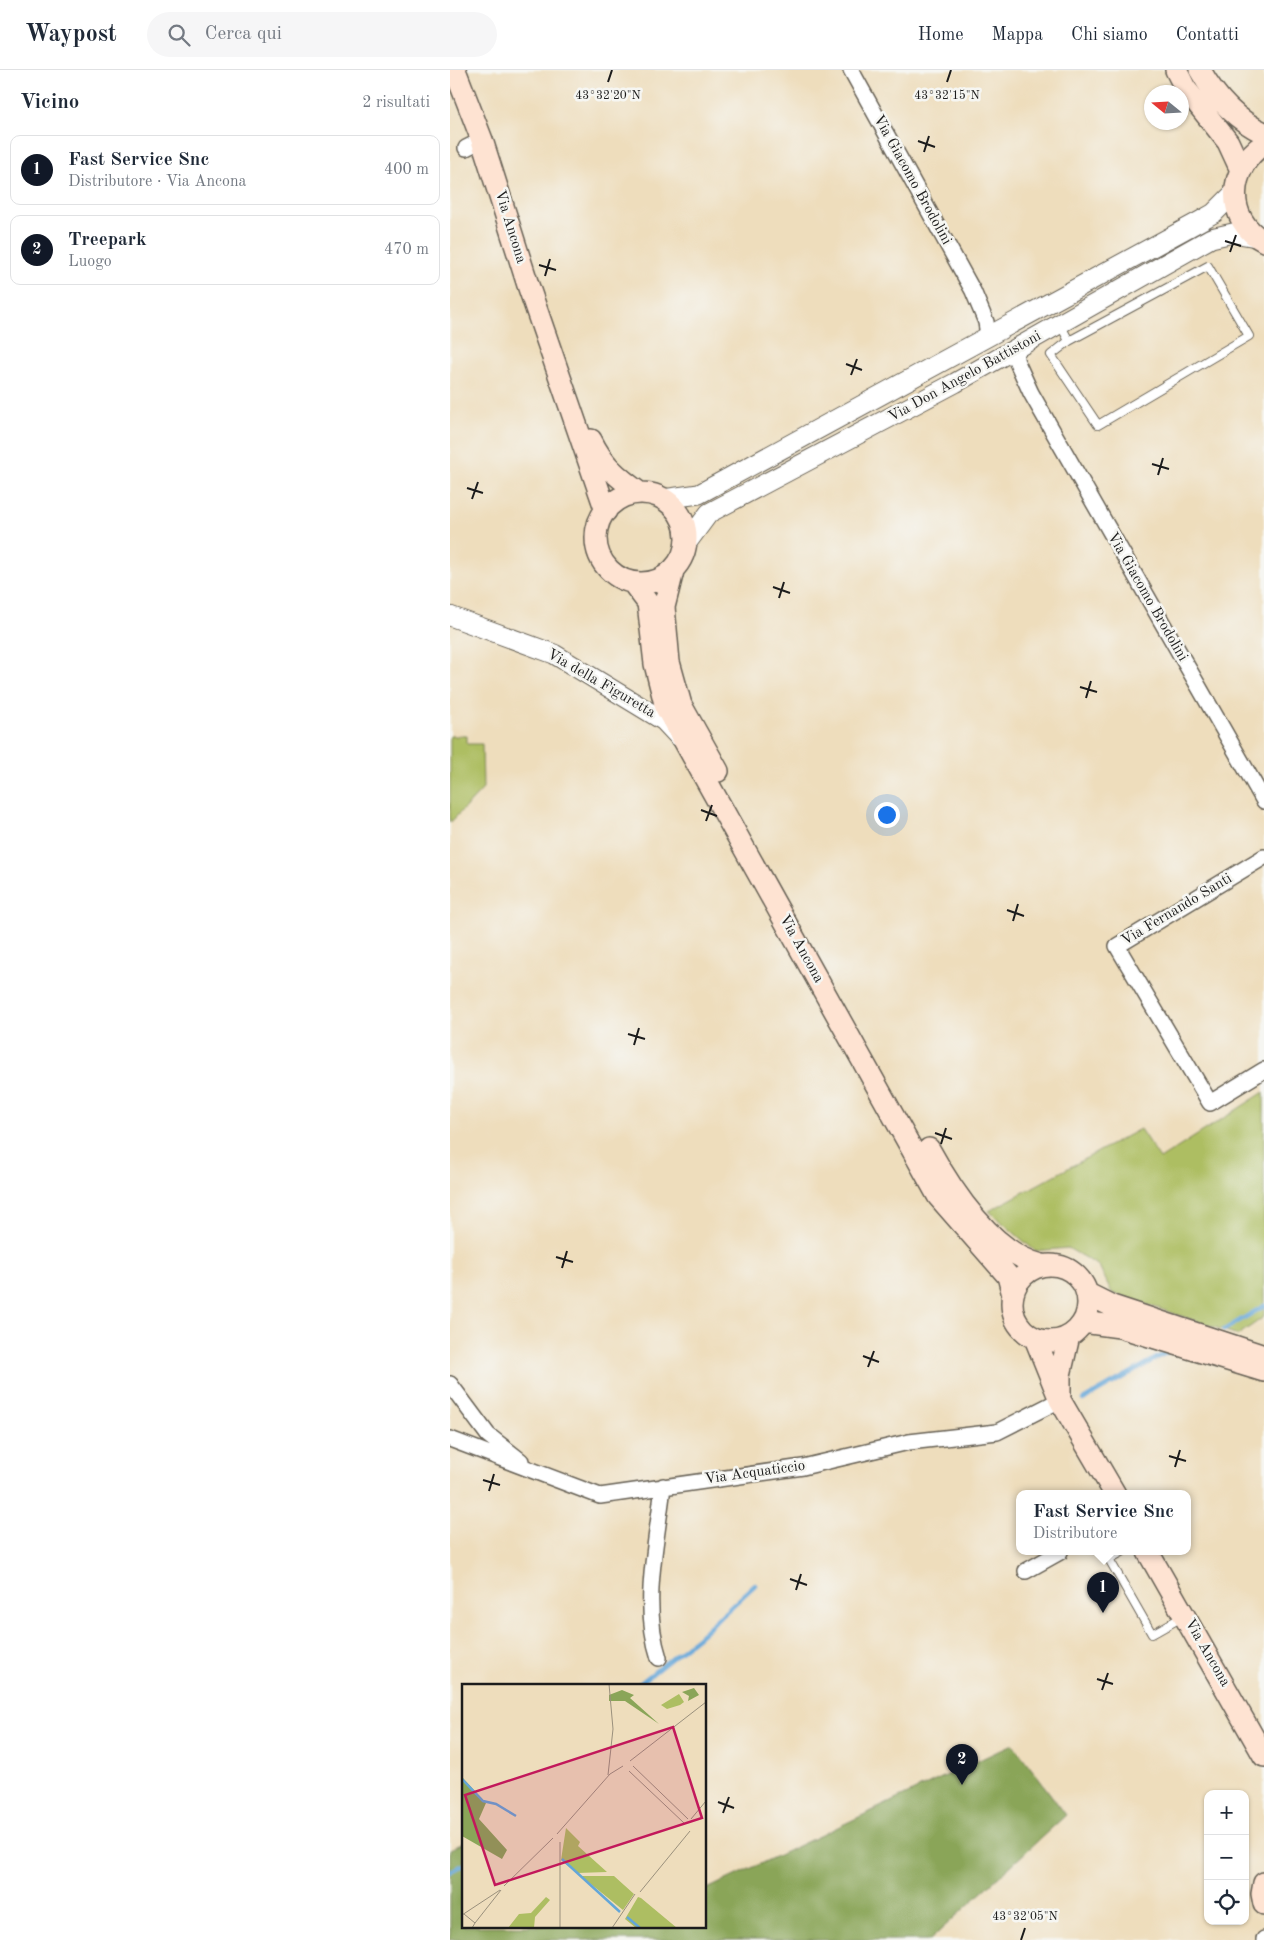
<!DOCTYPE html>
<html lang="it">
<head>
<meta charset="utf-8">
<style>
  :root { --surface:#fff; --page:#f6f6f7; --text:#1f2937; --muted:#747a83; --line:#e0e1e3; --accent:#111827 }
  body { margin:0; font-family:"Old Standard TT",serif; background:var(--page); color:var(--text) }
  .controls { position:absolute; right:15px; bottom:15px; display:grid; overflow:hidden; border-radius:10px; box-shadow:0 1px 4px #0004 }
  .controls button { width:45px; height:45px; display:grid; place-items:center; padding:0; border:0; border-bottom:1px solid var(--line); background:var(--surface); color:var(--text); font:25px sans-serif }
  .compass { position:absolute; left:694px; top:15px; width:45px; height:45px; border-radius:50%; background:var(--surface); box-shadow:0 1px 4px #0004; rotate:288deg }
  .you { position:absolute; left:436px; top:744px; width:18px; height:18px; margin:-12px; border:4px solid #fff; border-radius:50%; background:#1a73e8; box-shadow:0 0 0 8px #1a73e833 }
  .badge { display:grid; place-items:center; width:32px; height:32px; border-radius:50%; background:var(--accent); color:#fff; font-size:16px; font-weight:700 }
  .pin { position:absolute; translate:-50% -41px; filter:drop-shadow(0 1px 2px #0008) }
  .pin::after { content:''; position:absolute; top:26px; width:18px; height:15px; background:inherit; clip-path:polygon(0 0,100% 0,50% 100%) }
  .popup { position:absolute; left:566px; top:1420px; width:175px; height:65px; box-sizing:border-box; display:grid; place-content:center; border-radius:10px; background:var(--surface); filter:drop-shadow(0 1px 4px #0005); font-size:16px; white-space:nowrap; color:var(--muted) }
  .popup b { font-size:19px; color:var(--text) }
  .popup::after { content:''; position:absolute; left:50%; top:100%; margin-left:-10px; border:10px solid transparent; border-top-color:var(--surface) }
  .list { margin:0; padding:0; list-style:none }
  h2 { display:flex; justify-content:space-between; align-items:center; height:65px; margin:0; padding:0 20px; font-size:21px }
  h2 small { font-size:16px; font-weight:400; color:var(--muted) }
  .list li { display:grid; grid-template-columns:32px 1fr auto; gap:15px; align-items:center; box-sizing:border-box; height:70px; margin:0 10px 10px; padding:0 10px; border:1px solid var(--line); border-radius:10px }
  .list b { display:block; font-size:19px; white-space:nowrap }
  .list p { margin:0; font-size:16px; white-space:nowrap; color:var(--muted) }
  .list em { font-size:16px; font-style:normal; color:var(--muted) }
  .icon { flex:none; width:28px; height:28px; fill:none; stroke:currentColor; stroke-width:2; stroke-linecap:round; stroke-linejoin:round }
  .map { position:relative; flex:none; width:814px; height:1870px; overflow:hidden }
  header { display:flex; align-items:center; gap:30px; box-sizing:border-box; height:70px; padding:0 25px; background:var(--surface); border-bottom:1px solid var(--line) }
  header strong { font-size:24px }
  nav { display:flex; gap:28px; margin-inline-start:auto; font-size:18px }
  .search { width:350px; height:45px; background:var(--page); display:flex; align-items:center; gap:12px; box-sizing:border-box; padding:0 18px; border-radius:28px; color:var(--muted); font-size:19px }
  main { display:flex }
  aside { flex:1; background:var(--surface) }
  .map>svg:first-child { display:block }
  .green { fill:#adbe62; stroke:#646d3f }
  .forest { fill:#8aa558; stroke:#53603a }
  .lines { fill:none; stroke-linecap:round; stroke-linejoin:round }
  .stream { stroke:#64a6d8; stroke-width:4.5 }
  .service-casing { stroke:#666054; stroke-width:10 }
  .minor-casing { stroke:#666054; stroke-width:18 }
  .tertiary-casing { stroke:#666054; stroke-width:21 }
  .secondary-casing { stroke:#666054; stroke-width:24 }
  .service { stroke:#fff; stroke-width:8 }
  .minor { stroke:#fff; stroke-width:15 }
  .tertiary { stroke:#fff; stroke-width:19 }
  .secondary { stroke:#fee3d2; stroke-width:21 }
  .ticks { fill:none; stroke:#1c1c1c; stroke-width:2 }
  .labels { text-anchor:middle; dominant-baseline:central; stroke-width:5; stroke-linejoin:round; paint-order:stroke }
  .street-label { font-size:15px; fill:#1c1c1c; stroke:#f6f6f2 }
  .inset-river { fill:none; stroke:#64a6d8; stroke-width:2.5 }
  .inset-road { fill:none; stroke:#9a907c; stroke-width:1 }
  .view { fill:#c2185b; fill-opacity:0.15; stroke:#c2185b; stroke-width:2.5 }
  .inset-edge { fill:none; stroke:#1c1c1c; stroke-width:2.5 }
  .ticks-label { font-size:12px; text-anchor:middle; fill:#1c1c1c; stroke:#f6f6f2; stroke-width:5; stroke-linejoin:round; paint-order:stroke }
</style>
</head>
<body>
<header>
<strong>Waypost</strong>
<div class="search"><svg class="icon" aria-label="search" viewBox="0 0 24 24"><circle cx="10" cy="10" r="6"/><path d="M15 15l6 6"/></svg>Cerca qui</div>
<nav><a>Home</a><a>Mappa</a><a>Chi siamo</a><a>Contatti</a></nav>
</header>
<main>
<aside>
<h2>Vicino<small>2 risultati</small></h2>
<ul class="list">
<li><span class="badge">1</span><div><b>Fast Service Snc</b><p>Distributore · Via Ancona</p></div><em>400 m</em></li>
<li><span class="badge">2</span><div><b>Treepark</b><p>Luogo</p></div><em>470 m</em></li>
</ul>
</aside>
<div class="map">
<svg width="814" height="1870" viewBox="0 0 814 1870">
  <rect width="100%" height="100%" fill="#f6f6f2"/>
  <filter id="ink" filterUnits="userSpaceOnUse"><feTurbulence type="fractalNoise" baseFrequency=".02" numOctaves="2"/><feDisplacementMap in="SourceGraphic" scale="10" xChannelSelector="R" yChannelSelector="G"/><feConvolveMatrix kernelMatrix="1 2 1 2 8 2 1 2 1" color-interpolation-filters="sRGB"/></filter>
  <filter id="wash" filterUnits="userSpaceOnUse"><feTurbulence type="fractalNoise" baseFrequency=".0096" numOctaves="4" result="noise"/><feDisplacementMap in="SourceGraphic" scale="20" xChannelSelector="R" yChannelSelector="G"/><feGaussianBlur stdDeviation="1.12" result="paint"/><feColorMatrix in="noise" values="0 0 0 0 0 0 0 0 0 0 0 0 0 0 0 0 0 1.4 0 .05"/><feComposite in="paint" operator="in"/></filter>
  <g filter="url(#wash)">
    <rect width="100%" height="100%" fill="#eeddbc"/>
    <path class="green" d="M0,666h17v8h15l1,45 -33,34z
      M814,1022v225l-26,18 -126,-42 -13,-27 -31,-18 -33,3 -46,-40 151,-82 20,30z"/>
    <path class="forest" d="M563,1674l53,71 -136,125h-480v-91l14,-6v83h241v-36z"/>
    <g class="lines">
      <path class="stream" d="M774,1260l40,-24
        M633,1330l88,-50
        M188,1615l60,-48 57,-52
        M0,1801l14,-6"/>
    </g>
  </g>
  <g filter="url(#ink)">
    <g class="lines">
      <g class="service-casing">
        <path id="service" d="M610,254l9,17 -18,14 47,70 151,-89 -41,-70 -139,75
          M672,1482l-13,7 43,75 32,-18"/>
      </g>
      <g class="minor-casing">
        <path id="minor" d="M401,0l122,221 13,31 2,14
          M16,78l16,-8
          M566,279v11l15,33 233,408
          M814,787l-147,89 93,157 54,-33
          M0,1314l38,51 33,26
          M0,1369l150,57 203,-29 106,-25 88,-10 63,-32
          M576,1501l34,-19
          M209,1588c-18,-55 -2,-115 4,-172
          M814,1870v-1"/>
      </g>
      <g class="tertiary-casing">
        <path id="tertiary" d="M213,429l36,-5 501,-273 14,-8 20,-20
          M236,474l23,-31 246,-130 256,-145 22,-5 23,4
          M0,546l104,38 110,67 14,15"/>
      </g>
      <g class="secondary-casing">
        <path id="secondary" d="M5,0l27,70 46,145 78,226
          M726,0l9,18 43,54 12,26
          M750,0c15,27 36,50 64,63
          M814,74c-36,23 -40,76 0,97
          M141,370c12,25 26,37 49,53
          M146 468a45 45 0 1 1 90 0a45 45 0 1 1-90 0Z
          M223,501l-9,36 5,55 12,43 37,66
          M183,513l15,20 7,61 11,44 272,488 70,80 5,19
          M479,1079c23,42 64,105 113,116
          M562 1233a38 38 0 1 1 76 0a38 38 0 1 1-76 0Z
          M638,1224l24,12 152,50
          M633,1252l37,5 144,44
          M585,1268l25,62 55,94
          M610,1325v-20l9,-39
          M698,1482l116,204
          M814,1813l-2,11 2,10"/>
      </g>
      <use href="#service" class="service"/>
      <use href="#minor" class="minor"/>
      <use href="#tertiary" class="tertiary"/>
      <use href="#secondary" class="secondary"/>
    </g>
  </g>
  <path class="ticks" d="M158,12l4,-12M497,12l4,-12M468,71l17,6M474,82l5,-16M775,171l16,5M780,182l6,-17M89,195l17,5M95,206l5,-17M396,294l16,6M401,305l6,-16M702,394l17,5M708,405l5,-17M17,418l16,5M22,429l6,-17M323,517l17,6M329,528l5,-16M630,617l17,5M636,628l5,-17M251,740l16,6M256,751l6,-16M557,840l17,6M563,851l5,-17M178,964l17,5M184,975l5,-17M485,1063l17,6M491,1074l5,-16M106,1187l17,5M112,1198l5,-17M413,1286l16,6M418,1297l6,-16M719,1386l17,5M725,1397l5,-17M33,1410l17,5M39,1421l5,-17M340,1509l17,6M346,1520l5,-16M647,1609l16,5M652,1620l6,-17M268,1732l16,6M273,1743l6,-16M571,1870l4,-12"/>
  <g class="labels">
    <g class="street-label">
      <text transform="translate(462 110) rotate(61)">Via Giacomo Brodolini</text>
      <text transform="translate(60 157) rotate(73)">Via Ancona</text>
      <text transform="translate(515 307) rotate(-29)">Via Don Angelo Battistoni</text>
      <text transform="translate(697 527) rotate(60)">Via Giacomo Brodolini</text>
      <text transform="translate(151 614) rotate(30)">Via della Figuretta</text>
      <text transform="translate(727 840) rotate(-31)">Via Fernando Santi</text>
      <text transform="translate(351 879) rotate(61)">Via Ancona</text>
      <text transform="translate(305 1403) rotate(-8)">Via Acquaticcio</text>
      <text transform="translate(757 1583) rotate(60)">Via Ancona</text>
    </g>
  </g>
  <g transform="translate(12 1614)">
    <rect width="244" height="244" fill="#eeddbc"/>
    <path d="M217,10l5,8 -4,3 -13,4 -6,-4zM104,144l14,14 -2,4 29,26 -30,1 -16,-13zM119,192h33l20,18 -11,16zM84,213l4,3 -15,17 -1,11h-26l11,-14 12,-1zM176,213l3,1 36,30h-41l-11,-9z" fill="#adbe62"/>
    <path d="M232,4l5,7 -11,6 1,-5 -7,-4zM160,6l12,5 -4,3 29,26 -34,-23h-16v-6zM0,93l24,26 -7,16 28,31 -5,9 -40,-23z" fill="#8aa558"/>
    <path class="inset-river" d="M0,95l21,22 13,3 20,12M100,175l58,53M165,233l13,11"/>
    <path class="inset-road" d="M168,77l76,-59M171,82l55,53M167,87l55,52M146,91l5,-46 -4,-45M229,135l15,-18M95,150l53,-60 13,-8M42,202l49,-48M178,208l50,-61M2,230l11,9 -3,5M0,231l38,-25M13,239l26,-33M98,244v-86M150,244l23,-34"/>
    <path class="view" d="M211,43l29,91 -207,67 -30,-90z"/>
    <rect width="244" height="244" class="inset-edge"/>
  </g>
  <g class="ticks-label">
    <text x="158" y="29">43°32'20"N</text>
    <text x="497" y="29">43°32'15"N</text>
    <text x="575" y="1850">43°32'05"N</text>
  </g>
</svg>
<div class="controls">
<button>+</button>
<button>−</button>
<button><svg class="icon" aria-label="locate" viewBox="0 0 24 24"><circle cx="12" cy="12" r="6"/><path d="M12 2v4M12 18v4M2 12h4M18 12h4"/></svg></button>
</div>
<svg class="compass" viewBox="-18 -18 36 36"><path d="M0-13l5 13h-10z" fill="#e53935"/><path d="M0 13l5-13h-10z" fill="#747a83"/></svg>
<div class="you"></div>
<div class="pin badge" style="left:653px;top:1543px">1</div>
<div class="popup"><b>Fast Service Snc</b>Distributore</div>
<div class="pin badge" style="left:512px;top:1715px">2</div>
</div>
</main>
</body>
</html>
